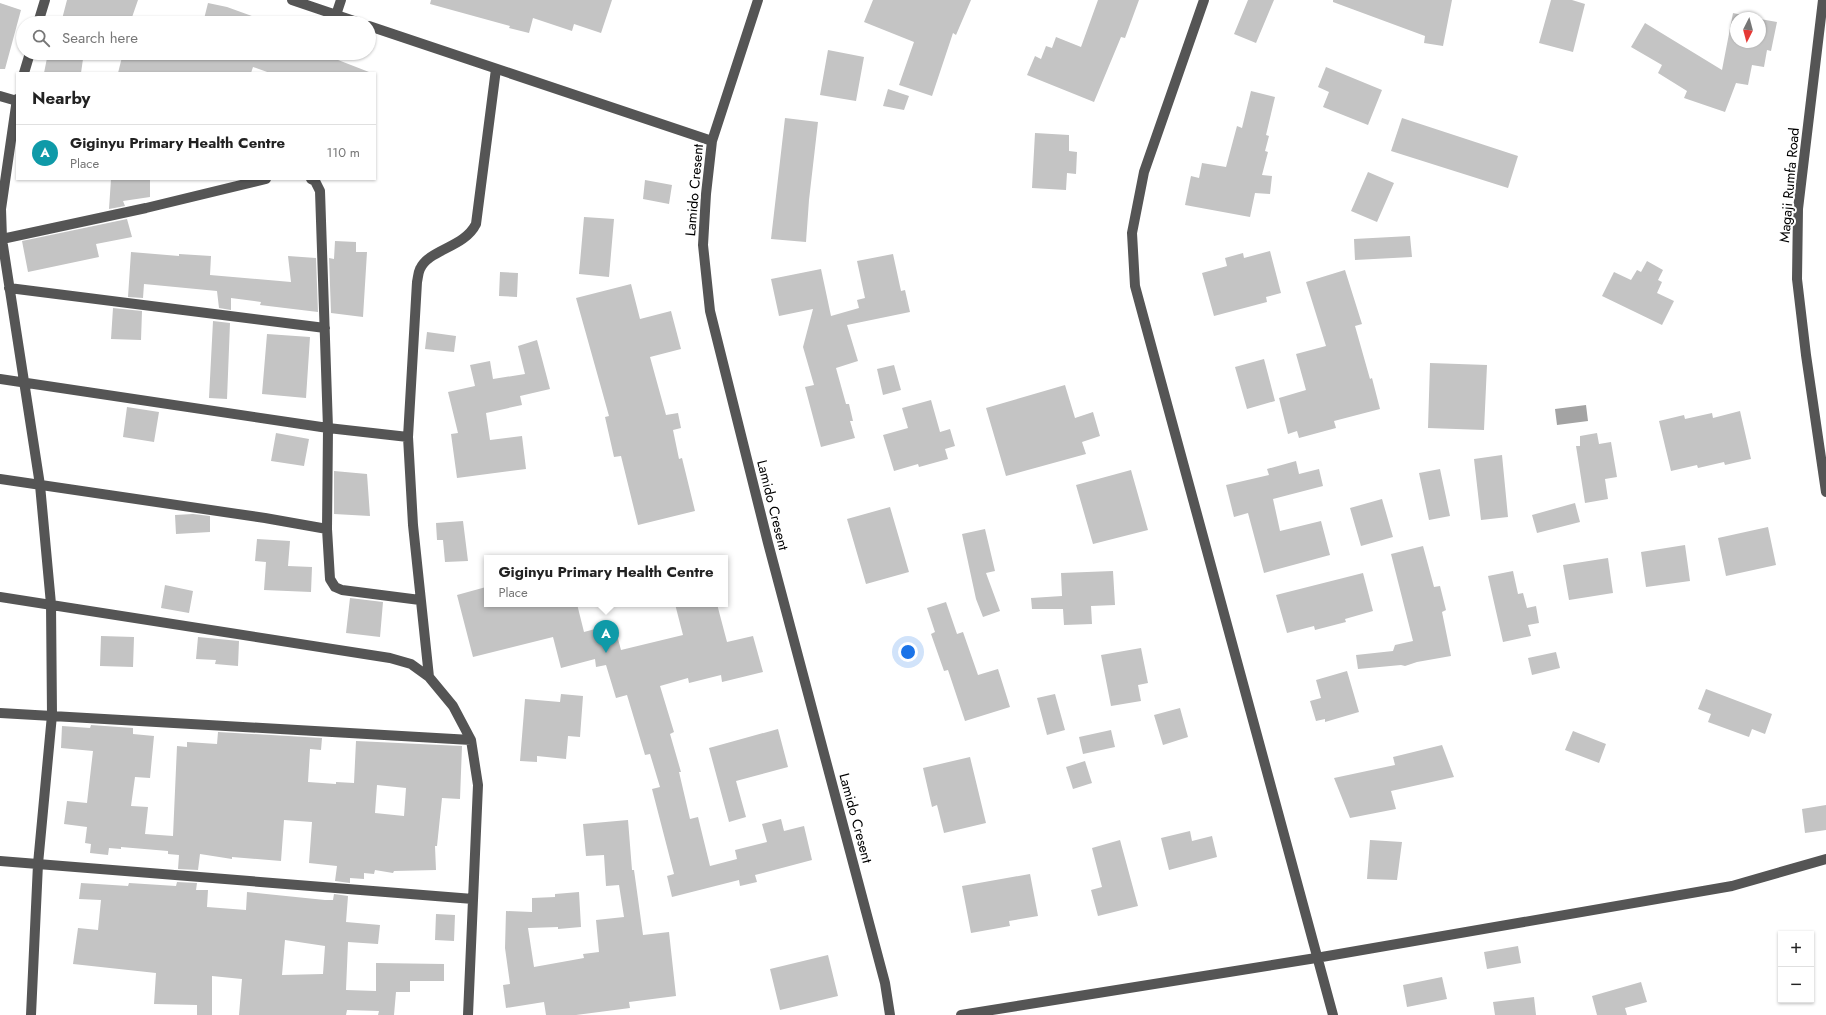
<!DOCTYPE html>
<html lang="en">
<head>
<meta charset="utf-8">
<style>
  :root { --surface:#fff; --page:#f2f2f2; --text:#222; --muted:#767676; --line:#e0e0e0; --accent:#1a73e8 }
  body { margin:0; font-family:Jost,sans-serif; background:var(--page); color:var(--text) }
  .controls { position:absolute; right:12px; bottom:12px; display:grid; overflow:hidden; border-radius:0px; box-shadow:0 1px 3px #0004 }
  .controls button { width:36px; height:36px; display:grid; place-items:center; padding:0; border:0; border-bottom:1px solid var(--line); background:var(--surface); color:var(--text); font:20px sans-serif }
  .compass { position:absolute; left:1730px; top:12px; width:36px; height:36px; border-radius:50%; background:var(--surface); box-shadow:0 1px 3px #0004; rotate:186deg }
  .you { position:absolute; left:908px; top:652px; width:14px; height:14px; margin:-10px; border:3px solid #fff; border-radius:50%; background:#1a73e8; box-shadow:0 0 0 6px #1a73e833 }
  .badge { display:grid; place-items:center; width:26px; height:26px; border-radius:50%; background:var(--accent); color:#fff; font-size:13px; font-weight:700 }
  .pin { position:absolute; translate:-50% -33px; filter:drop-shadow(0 1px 2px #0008) }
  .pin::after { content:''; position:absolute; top:21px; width:14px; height:12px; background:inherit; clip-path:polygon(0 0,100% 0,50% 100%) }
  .popup { position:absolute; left:484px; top:555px; width:244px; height:52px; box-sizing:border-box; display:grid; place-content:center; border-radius:0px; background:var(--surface); filter:drop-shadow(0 1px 3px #0005); font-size:13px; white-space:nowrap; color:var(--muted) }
  .popup b { font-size:15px; color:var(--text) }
  .popup::after { content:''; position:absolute; left:50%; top:100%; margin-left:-8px; border:8px solid transparent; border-top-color:var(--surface) }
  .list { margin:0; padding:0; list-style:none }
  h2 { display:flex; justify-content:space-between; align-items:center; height:52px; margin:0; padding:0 16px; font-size:17px }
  h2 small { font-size:13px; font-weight:400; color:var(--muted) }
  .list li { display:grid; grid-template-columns:26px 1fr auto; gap:12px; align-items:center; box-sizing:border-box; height:56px; padding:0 16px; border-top:1px solid var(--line) }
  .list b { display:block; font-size:15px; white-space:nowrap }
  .list p { margin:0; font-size:13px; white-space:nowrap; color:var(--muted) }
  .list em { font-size:13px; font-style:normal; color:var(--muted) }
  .icon { flex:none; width:22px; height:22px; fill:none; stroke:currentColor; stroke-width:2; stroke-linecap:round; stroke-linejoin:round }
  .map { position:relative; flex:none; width:1826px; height:1015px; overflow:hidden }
  .search { position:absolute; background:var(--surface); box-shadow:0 1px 3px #0004; left:16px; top:16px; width:360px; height:44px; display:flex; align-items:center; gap:10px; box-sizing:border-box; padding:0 14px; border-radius:22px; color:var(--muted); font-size:15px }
  .panel { position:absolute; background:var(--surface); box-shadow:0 1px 3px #0004; left:16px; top:72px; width:360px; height:108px; border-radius:0px }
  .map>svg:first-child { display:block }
  .water { fill:#a3a3a3 }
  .building { fill:#c4c4c4; fill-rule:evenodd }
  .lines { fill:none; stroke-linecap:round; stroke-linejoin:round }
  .minor { stroke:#555; stroke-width:10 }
  .labels { text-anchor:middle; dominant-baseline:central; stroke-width:4; stroke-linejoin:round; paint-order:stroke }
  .street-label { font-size:14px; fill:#000; stroke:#fff }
</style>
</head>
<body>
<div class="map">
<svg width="1826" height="1015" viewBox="0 0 1826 1015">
  <rect width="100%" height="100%" fill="#fff"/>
  <path class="water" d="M1586,405l2,16 -31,4 -2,-16z"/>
  <path class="building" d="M67,0h71l-8,23h-69z
    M431,0h181l-11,33 -27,-9 -2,7 -39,-13 -4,15 -20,-5 1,-2 -80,-22z
    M873,0h98l-15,35 -3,-2 -21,63 -33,-11 15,-43 -50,-20z
    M1098,0h41l-14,38 -4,-1 -27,65 -67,-27 8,-19 6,3 5,-13 6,2 4,-11 25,10z
    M1248,0h26l-18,43 -22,-9z
    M1333,0h119l-9,46 -19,-3 1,-7 -92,-34z
    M1551,0h21l13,4 -12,48 -34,-9z
    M0,3l21,7 -16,59h-5z
    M208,3l19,4 39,14 -1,2h-62z
    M1733,13l24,5h-21v24h24v-23l17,3 -6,29 -4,-1 -3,17 -12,-2 -4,20 -12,-2 -11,29 -41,-14 3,-7 -29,-18 4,-8 -31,-18 14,-24 77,47z
    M828,50l36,7 -8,44 -36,-6z
    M48,53l35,6 -2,14h-37z
    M123,53h197l49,19 -99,1 -17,-6 -2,6h-133z
    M1326,67l56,23 -14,35 -45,-18 6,-15 -11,-5z
    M888,89l21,7 -5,14 -21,-4z
    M1251,91l24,6 -9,38 3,1 -4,15 3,1 -6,23 10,1 -2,18 -15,-1 -5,24 -65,-12 6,-29 8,2 3,-15 24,4 11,-41 5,2z
    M785,118l33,4 -9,78 -3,42 -35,-3z
    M1402,118l116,38 -10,32 -117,-37z
    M1035,133l34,2v16l8,1 -1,22 -9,-1 -1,17 -34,-2z
    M1368,172l26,11 -17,39 -26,-11z
    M111,179h39v18l-27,4 2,5 -16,3z
    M645,180l27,5 -3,19 -26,-5z
    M584,217l30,2 -5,58 -30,-3z
    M127,219l5,18 -36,7 3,13 -71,15 -6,-31z
    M1410,236l2,21 -57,3 -1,-21z
    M335,241l21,1v10h11l-4,65 -32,-4 -2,-55 5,1z
    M1270,251l11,42 -15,4 1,5 -53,14 -12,-43 25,-7 -2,-8 18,-5 1,5z
    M131,252l48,4v-2l32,2 -1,19 81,7 -3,-26 28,2 2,54 -58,-7 1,-3 -30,-4v12l-12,-2 -2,-17 -73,-7 -1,14 -15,-1z
    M893,254l8,37 4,-1 5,22 -63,13 11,36 -22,7 10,36h3l4,17h-3l5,17 -34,9 -16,-60 9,-2 -11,-38 10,-38 -34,7 -8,-37 50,-10 10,47 28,-8 -2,-8 8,-2 -8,-37z
    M1647,261l16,9 -5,10 4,2 -5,11 17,8 -12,24 -60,-29 12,-24 17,8 6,-10 4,2z
    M1345,270l17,54 -7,2 15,53 2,-1 8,31 -46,12 2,7 -37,10 -2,-7 -9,3 -9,-36 27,-8 -10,-36 30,-8 -20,-64z
    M500,272l18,1 -1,24 -18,-1z
    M631,284l9,35 31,-8 10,38 -31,8 16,58 12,-2 3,15 -8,2 6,29 3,-1 13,53 -57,14 -17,-69 -7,1 -9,-40 4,-1 -33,-118z
    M113,308l29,3 -1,29 -30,-1z
    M213,321l17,2 -3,76 -18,-1z
    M427,332l29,4 -2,16 -29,-3z
    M267,334l43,3 -4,61 -44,-4z
    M537,340l13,49 -30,7 2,9 -36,8 4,27 32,-4 4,33 -69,9 -6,-44 7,-1 -10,-41 27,-6 -5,-21 20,-4 3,18 32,-5 -7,-28z
    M1264,359l11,42 -28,8 -12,-42z
    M1430,363l57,2 -3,65 -56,-2z
    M894,365l7,25 -18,5 -6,-26z
    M1065,385l10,33 18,-6 7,24 -18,6 4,12 -80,22 -20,-68z
    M931,400l9,32 10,-3 5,17 -10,3 3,10 -29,8 -1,-3 -24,7 -11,-36 25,-7 -6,-20z
    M127,407l32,5 -5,30 -31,-5z
    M1740,411l11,48 -26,6 -1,-3 -26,6 -1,-3 -26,6 -12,-50 25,-6 1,4 27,-6 1,5z
    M276,433l33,6 -5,27 -33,-5z
    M1597,433l2,11 12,-2 6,35 -12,2 3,20 -23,4 -9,-57h4v-10z
    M1502,455l6,62 -27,3 -7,-61z
    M1296,461l3,13 20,-5 4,17 -50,13 7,32 41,-10 9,34 -66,18 -16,-60 -14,4 -8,-32 43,-10 -2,-6z
    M1440,469l10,47 -21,4 -10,-47z
    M1131,470l17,60 -55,14 -17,-59z
    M334,471l33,3 3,42 -36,-2z
    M1382,499l11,38 -32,9 -11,-38z
    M1575,503l5,19 -43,11 -5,-18z
    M890,507l19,65 -43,12 -19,-65z
    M193,514l17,2v16l-34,2 -1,-19z
    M463,521l5,40 -23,1 -2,-22h-6l-1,-17z
    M1768,527l8,38 -50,11 -8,-38z
    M985,529l10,42 -9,2 14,38 -17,6 -7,-18 -14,-65z
    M257,539l33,2 -2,25 24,1 -1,25 -47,-2 2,-28 -11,-1z
    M1685,545l5,36 -44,6 -5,-35z
    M1423,546l11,41 6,-1 6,24 -4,2 9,44 -34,6 -12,4 -4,-1 -43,4 -2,-14 37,-4 2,-6 18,-4 -22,-87z
    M1608,558l5,35 -44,7 -6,-35z
    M1113,571l2,34 -24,1 1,18 -28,1 -1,-16h-31l-1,-11 31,-2 -1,-23z
    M1513,571l5,23 5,-1 4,15 9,-2 3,17 -11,2 3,11 -28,6 -15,-66z
    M1363,573l10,38 -28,8 1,3 -31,8 -1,-4 -27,7 -11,-38z
    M165,585l28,6 -4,22 -28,-5z
    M486,587l1,17h90l7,28 30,-8 7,26 62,-15 -8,-31h42l10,38 26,-6 10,36 -41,10 -1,-7 -32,8 -1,-5 -28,8 14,46 -4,2 11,38h-2l11,47 8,-2 12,49 27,-7 -2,-9 32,-8 -5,-18 19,-5 3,12 20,-5 8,34 -57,15 2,7 -17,4 -1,-6 -67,17 -5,-21 7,-2 -22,-85 8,-2 -10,-33 -5,1 -18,-60 -11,3 -10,-33 -10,2 -1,-8 -34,9 -8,-31 -80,20 -16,-62z
    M350,598l33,4 -3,35 -34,-4z
    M946,602l11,32 6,-2 15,43 20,-6 12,38 -45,14 -17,-51 -4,1 -13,-37 4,-2 -8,-24z
    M101,636l33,1 -1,30 -33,-1z
    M198,637l41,4 -1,25 -23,-2 1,-4 -20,-1z
    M1141,648l7,35 -10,2 3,16 -30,5 -10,-51z
    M1556,652l4,16 -28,7 -4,-17z
    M1347,671l12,41 -34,10v-3l-9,2 -6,-20 11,-3 -5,-18z
    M1706,689l66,25 -7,20 -13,-5 -3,8 -41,-15 3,-8 -13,-5z
    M561,694l22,2 -3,41 -12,-1 -2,23 -29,-3v6l-17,-1 5,-62 35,3z
    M1055,694l10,36 -18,5 -10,-37z
    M1180,708l8,29 -25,8 -9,-30z
    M91,725l42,3v6l21,2 -4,42 -15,-1 -4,29 17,1 -3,27 28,2 4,-90 10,1v-5l30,2 1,-12 104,6 -1,12 -11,-1 -2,33 28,2v-2l18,1 2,-42 106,5 -2,53 -18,-1 -5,48h-2l1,24 -42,1 -1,2 -18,-3 -1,4 -10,-1v6l-14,-1v5l-15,-2 2,-15 -28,-3 3,-41 -28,-2 -3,41 -49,-4v2l-32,-5 -2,16 -20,-1 1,-14 -11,-1v-3l-47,-4v2l-12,-1 -1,7 -18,-2 1,-9 -6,-1 2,-16 -23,-3 3,-23 20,2 6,-52 -32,-3 1,-22 28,2zM377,785l29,3 -2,28 -29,-3z
    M778,729l10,38 -52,14 10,36 -17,5 -20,-74z
    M1111,730l4,17 -32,7 -4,-17z
    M1573,731l33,13 -7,19 -34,-13z
    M1442,745l12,32 -63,14 5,18 -46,9 -16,-40 61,-13 -2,-8z
    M970,757l16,66 -42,10 -7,-28 -5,2 -9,-39z
    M1085,761l7,22 -19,6 -7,-22z
    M1826,805v25l-21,3 -3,-24z
    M628,820l4,50h2l9,65 26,-3 7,64 -47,6 1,6 -54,7h-30l-2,-13 -38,6 -3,-23 7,-1 -5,-36 1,-37 26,1v-14l23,-1v-3l24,-2 2,35 -23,2v-2l-30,1 6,39 50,-9 -1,-4 16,-2 -3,-32 28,-3 -5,-32 -13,1 -2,-31 -18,1 -3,-32z
    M1190,831l2,10 20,-5 5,21 -48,13 -8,-32z
    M1120,840l18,66 -40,10 -7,-26 11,-3 -10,-39z
    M1370,840l32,2 -5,38 -30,-1z
    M1030,874l8,42 -29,5 1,5 -39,7 -9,-47z
    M177,882l20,1 -1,7h12l-1,17 39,3 1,-18 78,8h8l1,-6 14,2 -2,26 34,3 -2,19 -30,-2 -2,48 30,1v-28l68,1v17h-34v11h-14l-2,23h-16l1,-4 -32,-1 -1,5h-107l3,-36 -30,-3v39h-15v-10l-43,-1 2,-31 -83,-9 5,-36 20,2 3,-30 -22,-1 2,-16 47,3 1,-3 47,3zM285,940l40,6 -2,28 -41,1z
    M436,914l19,1 -1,26 -19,-1z
    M1518,946l3,17 -34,6 -3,-17z
    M828,955l10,41 -58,14 -10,-41z
    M1442,977l5,22 -40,8 -4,-22z
    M1641,982l6,20 -22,6 2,7h-30l-5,-19z
    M1534,997l2,18h-41l-2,-13z"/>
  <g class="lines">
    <path class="minor" d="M292,0l68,23
      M758,0l-46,141 -6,53 -3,51 7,66 58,232 117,440 5,32
      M1204,0l-60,172 -12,61 3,53 198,729
      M1823,0l-25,209 -1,70 9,76 20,137
      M336,15l5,-15
      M38,23l7,-23
      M369,26l343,115
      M24,73l6,-20
      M0,96l17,5
      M17,99l-16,110 1,30 38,246 11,119 1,111 -14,149 -7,151
      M311,179l4,2 5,10 8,237 -1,101 3,50 5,8 7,3 78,10
      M2,239l144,-31 120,-29
      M9,288l316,40
      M0,379l328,49 80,9
      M0,479l265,39 62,11
      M0,597l390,61 21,6 18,13 24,29 18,34 7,45 -10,230
      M429,677l-16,-152 -5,-88 9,-155c1,-4 1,-9 3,-13 9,-20 44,-21 56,-45l20,-155
      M0,713l471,27
      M0,861l473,38
      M961,1015l355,-57 416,-72 94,-27"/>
  </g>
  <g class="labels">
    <g class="street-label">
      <text transform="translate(1789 185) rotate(-85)">Magaji Rumfa Road</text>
      <text transform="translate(694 190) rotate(-85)">Lamido Cresent</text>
      <text transform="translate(773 505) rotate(76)">Lamido Cresent</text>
      <text transform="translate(856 818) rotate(75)">Lamido Cresent</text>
    </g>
  </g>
</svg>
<div class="controls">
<button>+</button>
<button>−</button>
</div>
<svg class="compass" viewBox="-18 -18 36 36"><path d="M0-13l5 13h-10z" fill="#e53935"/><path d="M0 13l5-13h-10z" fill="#767676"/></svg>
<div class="you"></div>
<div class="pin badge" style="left:606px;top:653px;background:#0f9aa8">A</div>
<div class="popup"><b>Giginyu Primary Health Centre</b>Place</div>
<div class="search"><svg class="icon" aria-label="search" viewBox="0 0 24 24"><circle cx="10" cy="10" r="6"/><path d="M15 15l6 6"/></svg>Search here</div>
<section class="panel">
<h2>Nearby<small></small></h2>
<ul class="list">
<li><span class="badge" style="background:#0f9aa8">A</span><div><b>Giginyu Primary Health Centre</b><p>Place</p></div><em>110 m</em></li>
</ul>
</section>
</div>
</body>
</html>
